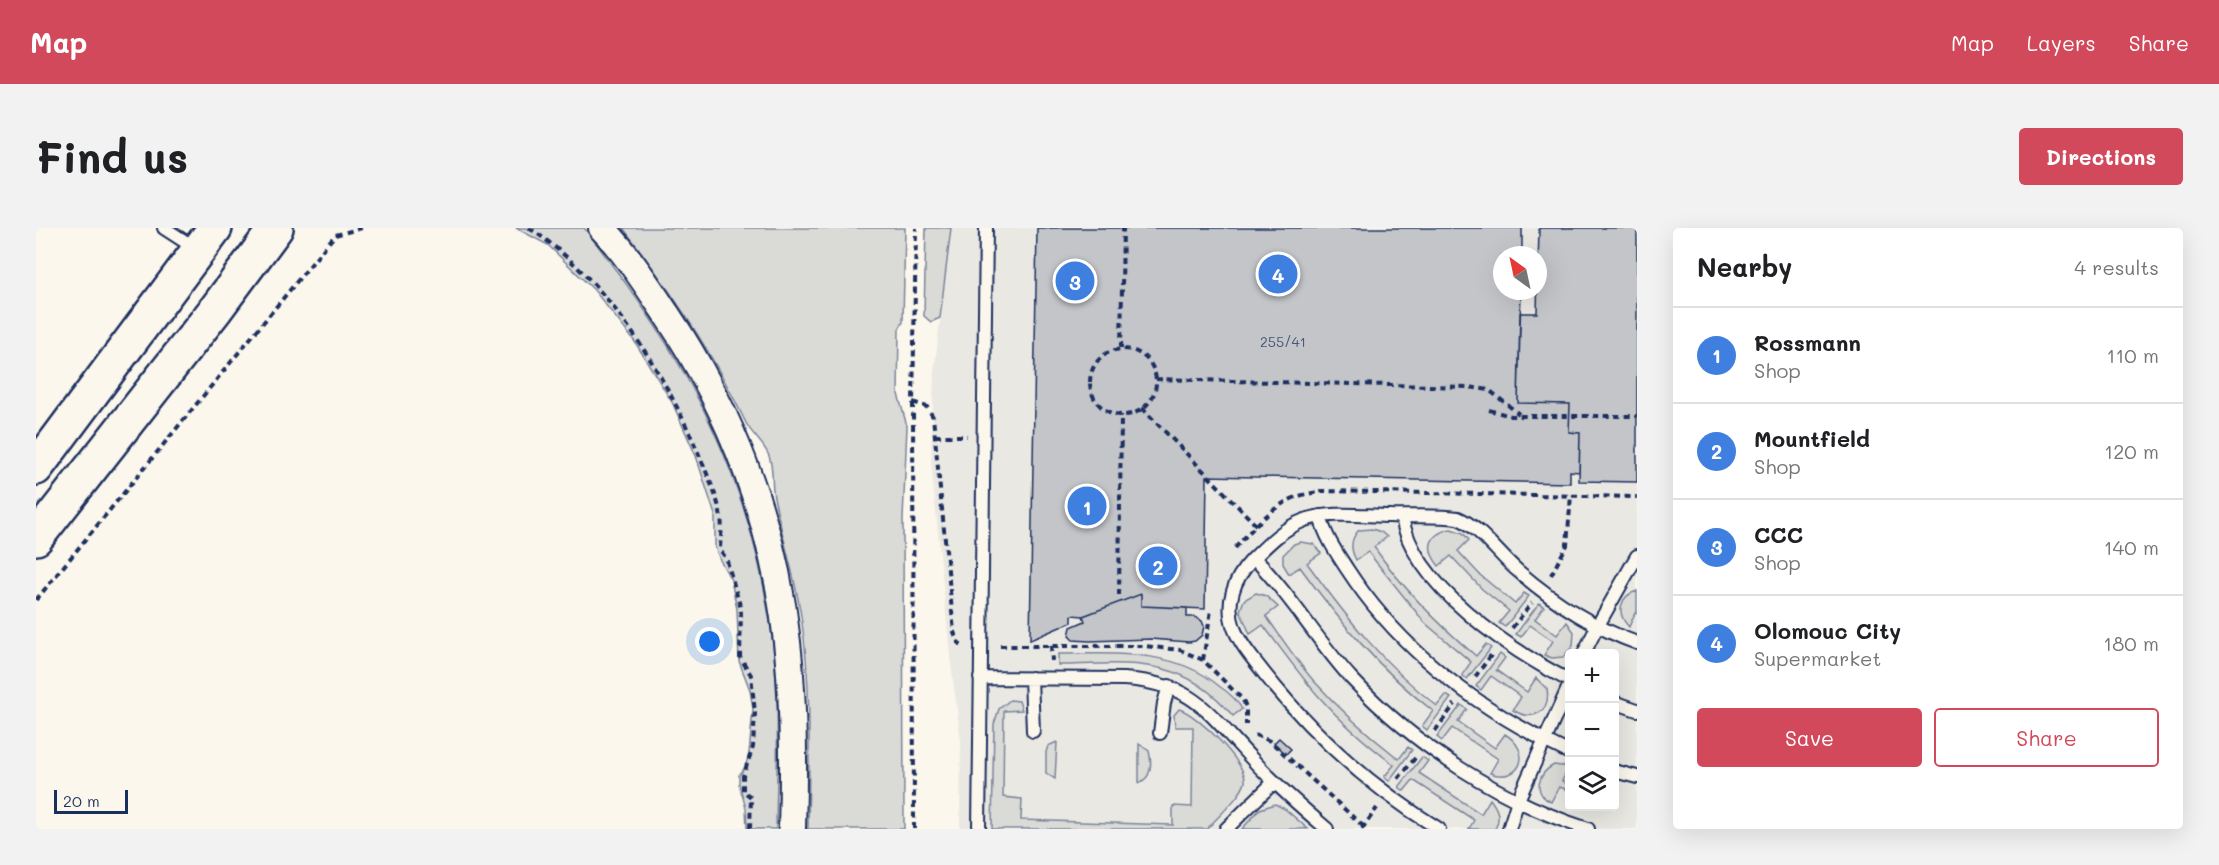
<!DOCTYPE html>
<html lang="en">
<head>
<meta charset="utf-8">
<style>
  :root { --surface:#fff; --page:#f2f2f2; --text:#202124; --muted:#757577; --line:#e0e0e0; --accent:#d1495b }
  body { margin:0; font-family:Mali,sans-serif; background:var(--page); color:var(--text) }
  .controls { position:absolute; right:18px; bottom:18px; display:grid; overflow:hidden; border-radius:6px; box-shadow:0 6px 24px #0002 }
  .controls button { width:54px; height:54px; display:grid; place-items:center; padding:0; border:0; border-bottom:2px solid var(--line); background:var(--surface); color:var(--text); font:30px sans-serif }
  .compass { position:absolute; left:1457px; top:18px; width:54px; height:54px; border-radius:50%; background:var(--surface); box-shadow:0 6px 24px #0002; rotate:327deg }
  .scale { position:absolute; left:18px; bottom:15px; width:74px; box-sizing:border-box; padding-left:6px; border:3px solid #1b2f5e; border-top:0; font-size:16px; line-height:21px; white-space:nowrap; color:#1b2f5e; -webkit-text-stroke:4px #fbf7ec; paint-order:stroke }
  .you { position:absolute; left:674px; top:414px; width:21px; height:21px; margin:-15px; border:4px solid #fff; border-radius:50%; background:#1a73e8; box-shadow:0 0 0 9px #1a73e833 }
  .badge { display:grid; place-items:center; width:39px; height:39px; border-radius:50%; background:var(--accent); color:#fff; font-size:20px; font-weight:700 }
  .pin { position:absolute; translate:-50% -50%; border:3px solid #fff; box-shadow:0 2px 6px #0006 }
  .list { margin:0; padding:0; list-style:none }
  h2 { display:flex; justify-content:space-between; align-items:center; height:78px; margin:0; padding:0 24px; font-size:26px }
  h2 small { font-size:20px; font-weight:400; color:var(--muted) }
  .list li { display:grid; grid-template-columns:39px 1fr auto; gap:18px; align-items:center; box-sizing:border-box; height:96px; padding:0 24px; border-top:2px solid var(--line) }
  .list b { display:block; font-size:22px; white-space:nowrap }
  .list p { margin:0; font-size:20px; white-space:nowrap; color:var(--muted) }
  .list em { font-size:20px; font-style:normal; color:var(--muted) }
  .actions { display:flex; gap:12px; padding:18px 24px }
  .actions a { flex:1; padding:14px 0; border:2px solid var(--accent); border-radius:6px; text-align:center; font-size:21px; color:var(--accent) }
  .actions .main { background:var(--accent); color:#fff }
  .icon { flex:none; width:33px; height:33px; fill:none; stroke:currentColor; stroke-width:2; stroke-linecap:round; stroke-linejoin:round }
  .map { position:relative; flex:none; width:1601px; height:601px; overflow:hidden; border-radius:6px }
  header { display:flex; align-items:center; gap:36px; box-sizing:border-box; height:84px; padding:0 30px; background:var(--accent); color:#fff }
  header strong { font-size:28px }
  nav { display:flex; gap:33px; margin-inline-start:auto; font-size:21px }
  .intro { display:flex; align-items:center; justify-content:space-between; box-sizing:border-box; height:144px; padding:0 36px }
  h1 { margin:0; font-size:42px }
  .button { padding:15px 27px; border-radius:6px; background:var(--accent); color:#fff; font-size:21px; font-weight:700 }
  main { display:flex; gap:36px; padding:0 36px }
  aside { flex:1; background:var(--surface); border-radius:6px; box-shadow:0 6px 24px #0002 }
  .map>svg:first-child { display:block }
  .built { fill:#eae8e2; fill-rule:evenodd }
  .green { fill:#dadad7; stroke:#7a849a; stroke-width:1.5 }
  .building { fill:#c3c5c9; stroke:#1b2f5e; stroke-width:1.5 }
  .lines { fill:none; stroke-linecap:round; stroke-linejoin:round }
  .service-casing { stroke:#1b2f5e; stroke-width:16 }
  .minor-casing { stroke:#1b2f5e; stroke-width:30 }
  .motorway-casing { stroke:#1b2f5e; stroke-width:38 }
  .path { stroke:#1b2f5e; stroke-width:4; stroke-dasharray:6 4.5; stroke-linecap:butt }
  .service { stroke:#fbf7ec; stroke-width:12 }
  .minor { stroke:#fbf7ec; stroke-width:26 }
  .motorway { stroke:#fbf7ec; stroke-width:33 }
  .labels { text-anchor:middle; dominant-baseline:central; stroke-width:5; stroke-linejoin:round; paint-order:stroke }
  .number-label { font-size:14px; fill:#455479 }
</style>
</head>
<body>
<header>
<strong>Map</strong>
<nav><a>Map</a><a>Layers</a><a>Share</a></nav>
</header>
<div class="intro"><h1>Find us</h1><a class="button">Directions</a></div>
<main>
<div class="map">
<svg width="1601" height="601" viewBox="0 0 1601 601">
  <rect width="100%" height="100%" fill="#fbf7ec"/>
  <filter id="ink" filterUnits="userSpaceOnUse"><feTurbulence type="fractalNoise" baseFrequency=".0167" numOctaves="2"/><feDisplacementMap in="SourceGraphic" scale="12" xChannelSelector="R" yChannelSelector="G"/><feConvolveMatrix kernelMatrix="1 2 1 2 8 2 1 2 1" color-interpolation-filters="sRGB"/></filter>
  <g filter="url(#ink)">
    <path class="built" d="M915,0h686v601h-677l1,-88 -10,-77 -20,-202 3,-90zM1466,27h36v36h-36zM1534,425h44v153h-44z"/>
    <path class="green" d="M480,0h68c9,10 17,22 25,33 84,109 138,217 160,355 12,70 8,142 7,213h-29l-1,-21 -7,-24v-9l6,-7 4,-14 4,-45 -3,-19 -11,-29 -2,-52 -6,-29 -11,-20 -5,-13v-32l-19,-59 -24,-54 -37,-60 -41,-52 -46,-45z
      M587,0h282l-2,94 -4,7 -1,65 9,32 -4,93 1,310h-96c1,-71 4,-142 -7,-213 -6,-41 -19,-79 -27,-119 -3,-13 0,-28 -5,-41 -5,-13 -17,-21 -23,-33 -33,-70 -75,-133 -123,-195z
      M890,0h25l-11,90 -9,4 -7,-6z
      M1336,301l9,3 6,5 -13,10c29,42 63,76 102,109l10,-12 5,4 -24,31 -5,-4 9,-13 -46,-39 -57,-71 -12,8c-6,-11 -6,-21 3,-30z
      M1415,301l12,4 6,7 -11,11 22,24 35,29 9,-11 5,3 -24,31 -6,-4 10,-12 -27,-22 -31,-33 -12,10c-14,-17 -11,-32 12,-37z
      M1264,314l13,2 8,9 -14,10c40,55 76,101 130,143l9,-11 5,3 -24,32 -5,-4 11,-15c-53,-41 -94,-90 -133,-144l-11,7 -6,-10v-9l11,-11z
      M1601,363v22h-2l-6,14c-13,-13 -10,-31 8,-36z
      M1220,365l10,3 12,11 -12,9c15,21 30,44 47,64 26,29 55,55 86,79l9,-12 4,3 -23,31 -5,-4 10,-12c-26,-20 -51,-41 -73,-66 -21,-23 -39,-49 -58,-74l-13,9 -10,-23 4,-11z
      M1503,375l5,4 -9,12 22,16 10,-13 7,10 -1,14 -10,11 -11,1 -8,-3 9,-14 -23,-16 -9,12 -5,-3z
      M1022,426c55,0 116,-6 161,32 9,6 18,14 23,23l-9,7c-51,-62 -102,-52 -175,-51z
      M1464,426l5,4 -9,12 31,22 9,-14 11,11c4,24 -15,33 -34,21l8,-13 -30,-21 -10,14 -5,-4z
      M974,472l9,1 3,9 -18,1 -1,86 19,2 -1,21 152,5v-19l19,1 1,-80h-18l-1,-12 5,-6c17,4 69,55 66,73 -3,14 -28,35 -38,47h-215l2,-105 5,-15z
      M1425,477l6,4 -9,13 37,26 10,-14c29,18 15,50 -15,39l8,-14 -46,-31 -10,13 -5,-4z
      M1021,514l-2,37 -9,-6v-21l2,-6z
      M1103,516l10,7c3,12 3,27 -10,32z
      M1386,529l6,4 -9,12 62,41 9,-15c8,10 11,19 5,30h-26l5,-9 -61,-40 -9,11 -5,-4z
      M1518,537l15,2 -7,14 7,4v5l-10,-3 -8,15c-19,-9 -13,-29 3,-37z
      M1239,576l10,5 23,20h-66l18,-20z"/>
    <path class="building" d="M1001,0h485v27h-20v36h19l-3,112 52,1 -1,28 11,1 -1,39 -9,-1v12l-363,-7 -2,133 -64,-3v-12l-58,22 -11,-1v7l-42,18z
      M1503,0h98v254l-58,-1 1,-48 -11,-1 1,-28 -52,-1 2,-90h17z
      M1105,366v12l46,2v9h8l7,4 2,5 -2,9 -7,6 -6,1 -38,-3 -62,2 -16,-1 -4,-4 2,-9 14,-6 -2,-5z
      M1243,510l12,11 -5,5 -12,-11z"/>
    <g class="lines">
      <g class="service-casing">
        <path id="service" d="M128,0l34,22
          M1284,288c5,20 16,36 27,53 54,83 134,142 223,184
          M1366,289c11,69 110,134 168,164
          M1218,330c37,37 63,83 98,121 63,67 148,122 236,150
          M1548,425l13,-26 40,-71
          M944,450l144,1c71,5 83,33 128,80 23,25 49,48 75,70
          M995,450l2,53
          M1578,474l23,8
          M1124,505l4,-30 5,-17
          M1578,543l23,6
          M943,601l7,-601
          M1190,601l48,-47
          M1403,601c-67,-41 -126,-94 -175,-156 -11,-14 -24,-29 -30,-45 -9,-25 0,-49 17,-67 16,-16 32,-33 54,-41 26,-9 58,-4 85,-4 23,1 46,-1 68,2 22,9 41,37 60,53 36,31 74,56 119,72
          M1473,601l9,-29 52,-116"/>
      </g>
      <g class="minor-casing">
        <path id="minor" d="M566,0c25,26 45,57 65,87 65,97 108,211 120,327 7,62 7,125 5,187"/>
      </g>
      <g class="motorway-casing">
        <path id="motorway" d="M0,240l179,-240
          M0,310l180,-229 60,-81"/>
      </g>
      <path class="path" d="M493,0c78,51 136,145 171,229 8,20 18,40 21,61 2,11 -1,21 -1,32l6,8 15,51 -1,48 11,18 4,38 -2,34 -10,29v15l8,6 -1,32
        M1085,120l2,-120
        M1054 154a33 33 0 1 1 66 0a33 33 0 1 1-66 0Z
        M1120,151l313,8 20,3 30,24
        M877,174l14,5 6,10 21,215 4,10 5,4
        M1106,180l114,117
        M1453,182l22,6h126
        M899,208h32
        M1199,320c17,-19 36,-41 61,-51 8,-3 18,-4 27,-6l314,6
        M1515,347l16,-30 4,-50
        M1083,367l2,-180
        M0,372l299,-365 27,-7
        M1476,400l20,-25
        M964,418h144l36,4 23,10 40,40 3,7v18
        M1015,418l1,15
        M1167,432l8,-50
        M1439,449l17,-23
        M1399,503l20,-27
        M1219,507l15,6 94,86
        M1362,551l18,-22
        M878,601l-1,-427 3,-174
        M1326,601l15,-21"/>
      <use href="#service" class="service"/>
      <use href="#minor" class="minor"/>
      <use href="#motorway" class="motorway"/>
    </g>
  </g>
  <g class="labels">
    <g class="number-label">
      <text x="1247" y="113">255/41</text>
    </g>
  </g>
</svg>
<div class="controls">
<button>+</button>
<button>−</button>
<button><svg class="icon" aria-label="layers" viewBox="0 0 24 24"><path d="M12 4l9 5-9 5-9-5zM3 14l9 5 9-5"/></svg></button>
</div>
<svg class="compass" viewBox="-18 -18 36 36"><path d="M0-13l5 13h-10z" fill="#e53935"/><path d="M0 13l5-13h-10z" fill="#757577"/></svg>
<div class="scale">20 m</div>
<div class="you"></div>
<div class="pin badge" style="left:1051px;top:278px;background:#3f7fe0">1</div>
<div class="pin badge" style="left:1122px;top:338px;background:#3f7fe0">2</div>
<div class="pin badge" style="left:1039px;top:53px;background:#3f7fe0">3</div>
<div class="pin badge" style="left:1242px;top:46px;background:#3f7fe0">4</div>
</div>
<aside>
<h2>Nearby<small>4 results</small></h2>
<ul class="list">
<li><span class="badge" style="background:#3f7fe0">1</span><div><b>Rossmann</b><p>Shop</p></div><em>110 m</em></li>
<li><span class="badge" style="background:#3f7fe0">2</span><div><b>Mountfield</b><p>Shop</p></div><em>120 m</em></li>
<li><span class="badge" style="background:#3f7fe0">3</span><div><b>CCC</b><p>Shop</p></div><em>140 m</em></li>
<li><span class="badge" style="background:#3f7fe0">4</span><div><b>Olomouc City</b><p>Supermarket</p></div><em>180 m</em></li>
</ul>
<div class="actions"><a class="main">Save</a><a>Share</a></div>
</aside>
</main>
</body>
</html>
